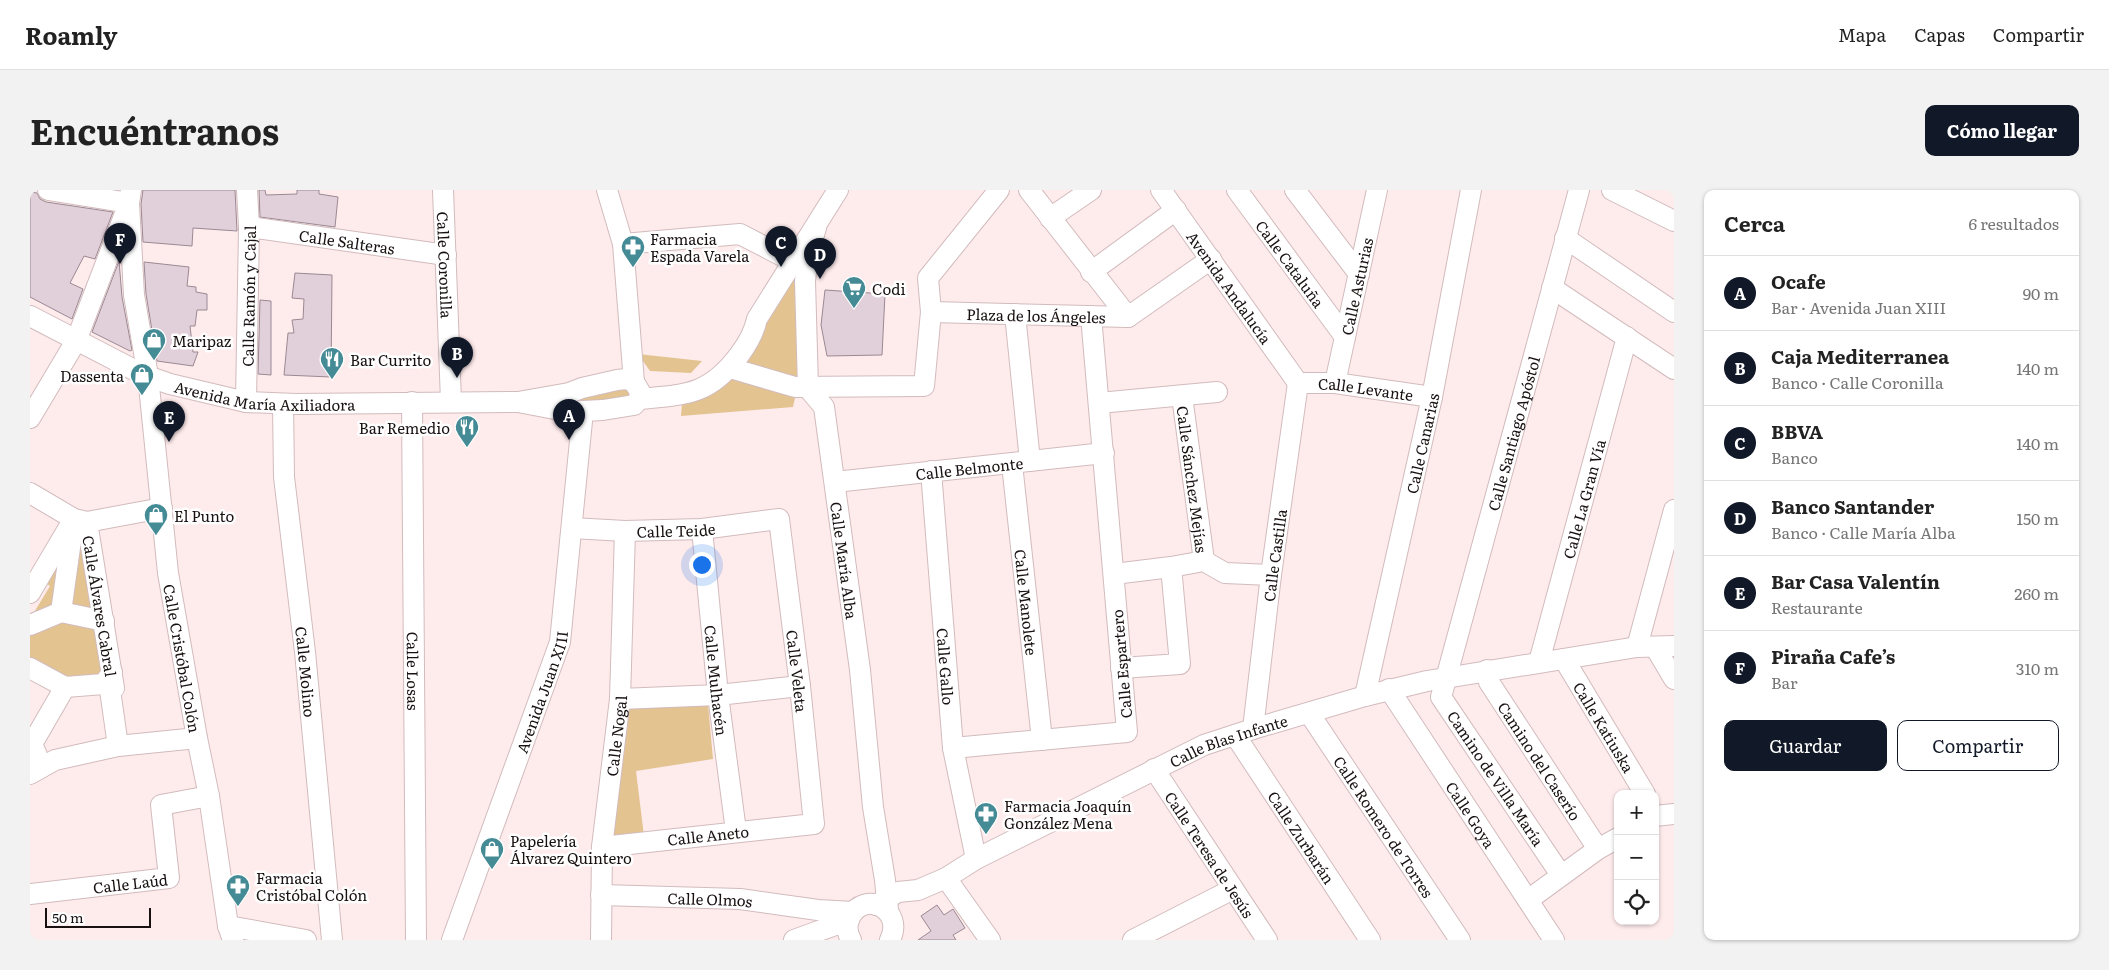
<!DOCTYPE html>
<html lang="es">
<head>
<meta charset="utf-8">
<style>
  :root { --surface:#fff; --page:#f2f2f2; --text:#222; --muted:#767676; --line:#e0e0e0; --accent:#111827 }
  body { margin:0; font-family:Literata,serif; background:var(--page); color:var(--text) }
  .controls { position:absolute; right:15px; bottom:15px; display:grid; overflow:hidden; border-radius:10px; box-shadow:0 1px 4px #0004 }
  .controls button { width:45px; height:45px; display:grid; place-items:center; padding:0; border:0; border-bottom:1px solid var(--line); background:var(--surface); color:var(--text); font:25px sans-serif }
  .scale { position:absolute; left:15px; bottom:12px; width:106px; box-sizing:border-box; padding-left:5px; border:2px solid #181011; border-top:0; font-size:14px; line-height:18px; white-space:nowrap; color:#181011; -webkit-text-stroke:4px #fefefe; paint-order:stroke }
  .you { position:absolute; left:671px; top:374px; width:18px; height:18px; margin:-12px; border:4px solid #fff; border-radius:50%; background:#1a73e8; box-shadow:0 0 0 8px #1a73e833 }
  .badge { display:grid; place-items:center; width:32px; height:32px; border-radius:50%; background:var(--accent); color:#fff; font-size:16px; font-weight:700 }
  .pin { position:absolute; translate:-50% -41px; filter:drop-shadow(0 1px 2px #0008) }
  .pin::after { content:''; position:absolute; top:26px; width:18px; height:15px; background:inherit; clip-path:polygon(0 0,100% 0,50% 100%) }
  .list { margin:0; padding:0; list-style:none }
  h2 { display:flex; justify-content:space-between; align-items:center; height:65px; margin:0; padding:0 20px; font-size:21px }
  h2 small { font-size:16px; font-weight:400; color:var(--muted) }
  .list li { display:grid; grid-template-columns:32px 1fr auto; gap:15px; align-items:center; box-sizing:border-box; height:75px; padding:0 20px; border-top:1px solid var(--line) }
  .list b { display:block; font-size:19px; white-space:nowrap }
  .list p { margin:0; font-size:16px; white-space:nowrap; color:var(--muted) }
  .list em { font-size:16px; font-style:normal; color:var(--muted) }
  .actions { display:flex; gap:10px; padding:15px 20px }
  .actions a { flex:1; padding:11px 0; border:1px solid var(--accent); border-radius:10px; text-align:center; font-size:18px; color:var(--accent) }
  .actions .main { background:var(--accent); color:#fff }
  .icon { flex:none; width:28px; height:28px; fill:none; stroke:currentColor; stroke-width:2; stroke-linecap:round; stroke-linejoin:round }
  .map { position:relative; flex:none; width:1644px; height:750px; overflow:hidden; border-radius:10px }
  header { display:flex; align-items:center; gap:30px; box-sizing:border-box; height:70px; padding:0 25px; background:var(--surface); border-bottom:1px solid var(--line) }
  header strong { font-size:24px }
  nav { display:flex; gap:28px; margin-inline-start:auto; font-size:18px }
  .intro { display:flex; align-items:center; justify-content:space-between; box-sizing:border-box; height:120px; padding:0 30px }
  h1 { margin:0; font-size:35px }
  .button { padding:12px 22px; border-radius:10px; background:var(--accent); color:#fff; font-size:18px; font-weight:700 }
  main { display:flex; gap:30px; padding:0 30px }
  aside { flex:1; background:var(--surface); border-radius:10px; box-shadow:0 1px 4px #0004 }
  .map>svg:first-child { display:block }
  .green { fill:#e3c491 }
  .building { fill:#e1cfda; stroke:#9a8993 }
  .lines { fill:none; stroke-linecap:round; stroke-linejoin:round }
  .minor-casing { stroke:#d2bbbd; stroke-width:22 }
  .minor { stroke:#fff; stroke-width:20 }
  .labels { text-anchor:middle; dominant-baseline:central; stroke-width:5; stroke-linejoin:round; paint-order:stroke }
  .poi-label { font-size:15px; fill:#181011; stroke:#fefefe; text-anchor:start }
  .street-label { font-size:15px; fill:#181011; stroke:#fefefe }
</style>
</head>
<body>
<header>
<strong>Roamly</strong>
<nav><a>Mapa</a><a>Capas</a><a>Compartir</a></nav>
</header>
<div class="intro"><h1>Encuéntranos</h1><a class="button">Cómo llegar</a></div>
<main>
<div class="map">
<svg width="1644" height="750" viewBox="0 0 1644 750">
  <rect width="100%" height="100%" fill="#feebec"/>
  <path class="green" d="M779,52l-4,142 -67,-19z
    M608,164l64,7 -11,12 -41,-2z
    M722,187l45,12 -4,18 -112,9 1,-13 44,-24z
    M600,197l1,8 -52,9v-9z
    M56,347l26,149 -82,-14v-53l20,-33 -3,-2 27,-44z
    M677,503l6,66 -77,12 8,65 -36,9 16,-146z"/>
  <path class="building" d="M113,0h92l2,41 -44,-3 -1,18 -49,-4 -2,-38z
    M229,0h6l1,5 31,-1v-4h22v4l19,3 -3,30 -75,-10z
    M0,2l7,1 3,6 6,3 67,10 -18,47 -11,-3 -14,27 13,6 -11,30 -42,-22z
    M89,71l3,36 10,53 -2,1 -38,-19z
    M114,72l45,5 -2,19 9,1v5l11,2v16h-10l-2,16h-5l3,26h5l-5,14 -36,-5 -11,-67z
    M265,83l37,2 -1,102 -47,-2 4,-42h6l-2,-13 11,-1 1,-20 -12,-1z
    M795,100l60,4 -3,61 -55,1 -6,-31z
    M230,110l11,1v74l-13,-1z
    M907,715l7,10 9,-6 12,19 -12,7 3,5h-38l13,-9 -10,-15z"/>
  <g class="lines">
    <g class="minor-casing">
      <g id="minor">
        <path id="s1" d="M101,0l-2,13 5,92 14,81 20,197 29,165 12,58 19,130 5,14"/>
        <path id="s2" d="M413,0l8,211"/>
        <path d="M577,0l16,54 11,138"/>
        <path d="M999,0l99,127"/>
        <path id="s3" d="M1131,0l137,193"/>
        <path id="s4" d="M1207,0l108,147"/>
        <path d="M1265,0l64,84"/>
        <path d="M1582,0l62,31"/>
        <path d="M1020,28l41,-28"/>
        <path id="s5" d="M219,37l197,28"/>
        <path id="s6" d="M786,38l-8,26 -3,27 3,107 16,19 36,263 13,137 12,73 3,30"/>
        <path d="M1535,48l109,74"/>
        <path d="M593,54l117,-10 54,28"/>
        <path d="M1061,82l85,-62"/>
        <path d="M1522,98l122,81"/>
        <path id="s7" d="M901,122l197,5"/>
        <path d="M985,124l15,147"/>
        <path id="s8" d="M0,126l114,59 26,9 76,18 50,2 222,-2 42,8 23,1 20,-1 31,-5 5,-6 1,-7 -6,-10 -8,-3 -9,1 -35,8 -13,5 -51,9"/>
        <path d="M1098,127l83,-58"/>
        <path d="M700,178l65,19 129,-1 7,-74 -3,-34 71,-88"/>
        <path id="s9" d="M1268,193h37l97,14"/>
        <path id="s10" d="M1305,193l42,-193"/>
        <path id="s11" d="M1152,206l22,165"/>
        <path d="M609,209c47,-4 71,-4 101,-45 8,-11 14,-21 17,-35l81,-129"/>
        <path id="s12" d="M216,212l3,-175 -2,-37"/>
        <path id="s13" d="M382,212l4,538"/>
        <path d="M1069,213l118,-11"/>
        <path id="s14" d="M253,214l1,73 21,175 27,288"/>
        <path d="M0,228l46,-77 53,-138 -81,-13"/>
        <path id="s15" d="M982,274l30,276"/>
        <path id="s16" d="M901,281l22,277 23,111"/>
        <path id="s17" d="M805,292l269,-29"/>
        <path d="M0,303l44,26 13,3 75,-14"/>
        <path d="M44,329l-13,93 43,9"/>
        <path id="s18" d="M57,332l27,166 -4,2 8,56"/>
        <path id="s19" d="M542,338l53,3 77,-2 77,-10 21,167 14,138 -212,23"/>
        <path id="s20" d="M672,339l16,166 18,136"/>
        <path d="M1084,384l57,-7 33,-6 21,12 46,2"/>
        <path d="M0,403l39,-66"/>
        <path d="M0,435l31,-13"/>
        <path d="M1607,457l37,-137"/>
        <path d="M1625,457l19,32"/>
        <path id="s21" d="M1534,469l81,135"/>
        <path id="s22" d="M1509,472l88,-325"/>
        <path d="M0,478l35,19 39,-3 8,-12"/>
        <path d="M1091,478l59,-4 -9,-97"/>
        <path id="s23" d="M1457,480l2,12 109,167"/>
        <path id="s24" d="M1359,499l165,251"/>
        <path id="s25" d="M1335,506l67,-299 39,-207"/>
        <path d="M590,509l98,-4 82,-9"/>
        <path id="s26" d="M1279,523l151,227"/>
        <path id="s27" d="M1223,539l18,-154 27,-192"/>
        <path id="s28" d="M1205,545l135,205"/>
        <path d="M923,558l174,-16 -36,-416"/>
        <path d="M12,577l-10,-23 33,-57"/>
        <path id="s29" d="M1124,579l113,171"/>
        <path d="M0,584l25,-14 63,-14 79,-8"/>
        <path d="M1625,626l19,-2"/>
        <path id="s30" d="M1531,685l-120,-178 138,-507"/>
        <path d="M916,688l44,62"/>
        <path id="s31" d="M0,704l139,-16 -8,-73 48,-9"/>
        <path id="s32" d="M571,705l139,4 78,11 35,2"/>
        <path d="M1498,710l70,-51 20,-11"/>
        <path id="s33" d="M846,715l22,-13 20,-2 28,-12 30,-19 228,-114 49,-16 112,-33 62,-15 210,-34 37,-1"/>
        <path d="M198,736l78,14"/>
        <path id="s34" d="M422,750l108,-298 23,-231"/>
        <path id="s35" d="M571,750l1,-93 18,-148 5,-168"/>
        <path d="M764,750l55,-20"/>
        <path d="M821,750c-4,-7 -5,-15 -1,-23 15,-28 55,-7 40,23"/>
        <path d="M1103,750l100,-51"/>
      </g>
    </g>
    <use href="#minor" class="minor"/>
  </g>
  <defs>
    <g id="pharmacy-pin" transform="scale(1.25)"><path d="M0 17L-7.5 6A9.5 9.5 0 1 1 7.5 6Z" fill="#448b95" stroke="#fefefe"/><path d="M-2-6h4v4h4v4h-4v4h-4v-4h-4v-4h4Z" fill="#fff"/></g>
    <g id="supermarket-pin" transform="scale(1.25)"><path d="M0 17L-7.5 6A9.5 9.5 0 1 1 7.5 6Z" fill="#448b95" stroke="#fefefe"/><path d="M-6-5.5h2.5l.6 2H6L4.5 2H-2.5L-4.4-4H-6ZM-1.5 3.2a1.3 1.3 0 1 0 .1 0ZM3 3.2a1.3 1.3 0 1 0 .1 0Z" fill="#fff"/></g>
    <g id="shop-pin" transform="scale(1.25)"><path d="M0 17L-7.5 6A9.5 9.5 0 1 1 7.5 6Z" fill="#448b95" stroke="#fefefe"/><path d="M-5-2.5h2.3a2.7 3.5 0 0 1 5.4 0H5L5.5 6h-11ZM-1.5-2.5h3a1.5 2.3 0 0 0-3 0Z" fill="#fff"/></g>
    <g id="restaurant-pin" transform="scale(1.25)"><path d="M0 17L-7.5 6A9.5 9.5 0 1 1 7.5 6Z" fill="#448b95" stroke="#fefefe"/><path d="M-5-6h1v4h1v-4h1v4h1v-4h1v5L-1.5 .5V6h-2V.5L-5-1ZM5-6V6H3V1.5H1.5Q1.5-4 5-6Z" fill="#fff"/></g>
  </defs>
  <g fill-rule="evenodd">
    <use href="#pharmacy-pin" x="603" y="57"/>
    <use href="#supermarket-pin" x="824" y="98"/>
    <use href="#shop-pin" x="124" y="150"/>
    <use href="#restaurant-pin" x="302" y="169"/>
    <use href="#shop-pin" x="112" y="185"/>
    <use href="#restaurant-pin" x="437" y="237"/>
    <use href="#shop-pin" x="126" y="325"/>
    <use href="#pharmacy-pin" x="956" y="624"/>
    <use href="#shop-pin" x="462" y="659"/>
    <use href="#pharmacy-pin" x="208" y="696"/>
  </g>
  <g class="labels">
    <g class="poi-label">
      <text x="620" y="48">Farmacia<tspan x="620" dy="17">Espada Varela</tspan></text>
      <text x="842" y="98">Codi</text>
      <text x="142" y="150">Maripaz</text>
      <text x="320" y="169">Bar Currito</text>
      <text x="94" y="185" text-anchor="end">Dassenta</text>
      <text x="420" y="237" text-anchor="end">Bar Remedio</text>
      <text x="144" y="325">El Punto</text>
      <text x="974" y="615">Farmacia Joaquín<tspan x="974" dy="17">González Mena</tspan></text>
      <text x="480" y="650">Papelería<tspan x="480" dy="17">Álvarez Quintero</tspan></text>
      <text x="226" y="687">Farmacia<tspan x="226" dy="17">Cristóbal Colón</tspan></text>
    </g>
    <g class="street-label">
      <text stroke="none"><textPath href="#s5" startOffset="99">Calle Salteras</textPath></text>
      <text stroke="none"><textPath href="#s4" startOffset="91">Calle Cataluña</textPath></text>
      <text stroke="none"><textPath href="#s2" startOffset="75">Calle Coronilla</textPath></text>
      <text stroke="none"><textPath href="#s3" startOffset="119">Avenida Andalucía</textPath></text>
      <text stroke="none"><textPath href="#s10" startOffset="99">Calle Asturias</textPath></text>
      <text stroke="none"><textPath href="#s12" startOffset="106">Calle Ramón y Cajal</textPath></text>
      <text stroke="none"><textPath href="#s7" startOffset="105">Plaza de los Ángeles</textPath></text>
      <text stroke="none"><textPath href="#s9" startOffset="68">Calle Levante</textPath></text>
      <text stroke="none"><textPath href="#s8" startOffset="252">Avenida María Axiliadora</textPath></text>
      <text stroke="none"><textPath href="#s30" startOffset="488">Calle Santiago Apóstol</textPath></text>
      <text stroke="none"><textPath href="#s25" startOffset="259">Calle Canarias</textPath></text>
      <text stroke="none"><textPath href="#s17" startOffset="135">Calle Belmonte</textPath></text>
      <text stroke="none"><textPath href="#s11" startOffset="84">Calle Sánchez Mejías</textPath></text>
      <text stroke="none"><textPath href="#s22" startOffset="169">Calle La Gran Vía</textPath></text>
      <text stroke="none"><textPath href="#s19" startOffset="104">Calle Teide</textPath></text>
      <text stroke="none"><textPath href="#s27" startOffset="175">Calle Castilla</textPath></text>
      <text stroke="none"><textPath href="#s6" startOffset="341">Calle María Alba</textPath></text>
      <text stroke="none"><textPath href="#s15" startOffset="139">Calle Manolete</textPath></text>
      <text stroke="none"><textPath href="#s18" startOffset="85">Calle Álvares Cabral</textPath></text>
      <text stroke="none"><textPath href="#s1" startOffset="472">Calle Cristóbal Colón</textPath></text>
      <text transform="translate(1091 474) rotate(-95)">Calle Espartero</text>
      <text stroke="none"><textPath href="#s16" startOffset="196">Calle Gallo</textPath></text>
      <text stroke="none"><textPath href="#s13" startOffset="269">Calle Losas</textPath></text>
      <text stroke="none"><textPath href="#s14" startOffset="269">Calle Molino</textPath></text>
      <text stroke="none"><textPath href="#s19" startOffset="361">Calle Veleta</textPath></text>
      <text stroke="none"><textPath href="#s20" startOffset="152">Calle Mulhacén</textPath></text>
      <text stroke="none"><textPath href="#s34" startOffset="264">Avenida Juan XIII</textPath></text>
      <text stroke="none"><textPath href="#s21" startOffset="79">Calle Katiuska</textPath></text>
      <text stroke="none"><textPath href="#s35" startOffset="205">Calle Nogal</textPath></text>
      <text stroke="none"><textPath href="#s33" startOffset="391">Calle Blas Infante</textPath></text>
      <text stroke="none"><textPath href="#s23" startOffset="106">Camino del Caserío</textPath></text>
      <text transform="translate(1466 588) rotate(56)">Camino de Villa María</text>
      <text stroke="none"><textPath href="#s24" startOffset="150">Calle Goya</textPath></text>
      <text stroke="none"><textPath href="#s26" startOffset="136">Calle Romero de Torres</textPath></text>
      <text transform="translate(678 645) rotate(-6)">Calle Aneto</text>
      <text stroke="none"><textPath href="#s28" startOffset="122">Calle Zurbarán</textPath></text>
      <text stroke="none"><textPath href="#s29" startOffset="102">Calle Teresa de Jesús</textPath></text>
      <text stroke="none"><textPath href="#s31" startOffset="101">Calle Laúd</textPath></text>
      <text stroke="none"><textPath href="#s32" startOffset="109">Calle Olmos</textPath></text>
    </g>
  </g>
</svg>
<div class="controls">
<button>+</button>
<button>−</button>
<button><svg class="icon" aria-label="locate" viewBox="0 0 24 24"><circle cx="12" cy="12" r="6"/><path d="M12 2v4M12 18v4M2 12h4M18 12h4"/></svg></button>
</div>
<div class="scale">50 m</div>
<div class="you"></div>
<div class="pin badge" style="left:539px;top:250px">A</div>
<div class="pin badge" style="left:427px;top:188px">B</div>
<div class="pin badge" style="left:751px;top:77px">C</div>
<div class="pin badge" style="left:790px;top:89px">D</div>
<div class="pin badge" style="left:139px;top:252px">E</div>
<div class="pin badge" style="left:90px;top:74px">F</div>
</div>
<aside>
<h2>Cerca<small>6 resultados</small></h2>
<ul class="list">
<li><span class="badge">A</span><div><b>Ocafe</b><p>Bar · Avenida Juan XIII</p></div><em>90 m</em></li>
<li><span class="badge">B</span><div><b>Caja Mediterranea</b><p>Banco · Calle Coronilla</p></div><em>140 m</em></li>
<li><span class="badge">C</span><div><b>BBVA</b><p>Banco</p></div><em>140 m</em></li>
<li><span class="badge">D</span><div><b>Banco Santander</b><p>Banco · Calle María Alba</p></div><em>150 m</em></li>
<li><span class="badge">E</span><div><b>Bar Casa Valentín</b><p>Restaurante</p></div><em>260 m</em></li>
<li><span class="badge">F</span><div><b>Piraña Cafe’s</b><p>Bar</p></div><em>310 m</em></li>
</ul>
<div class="actions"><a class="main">Guardar</a><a>Compartir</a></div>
</aside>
</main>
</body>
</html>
